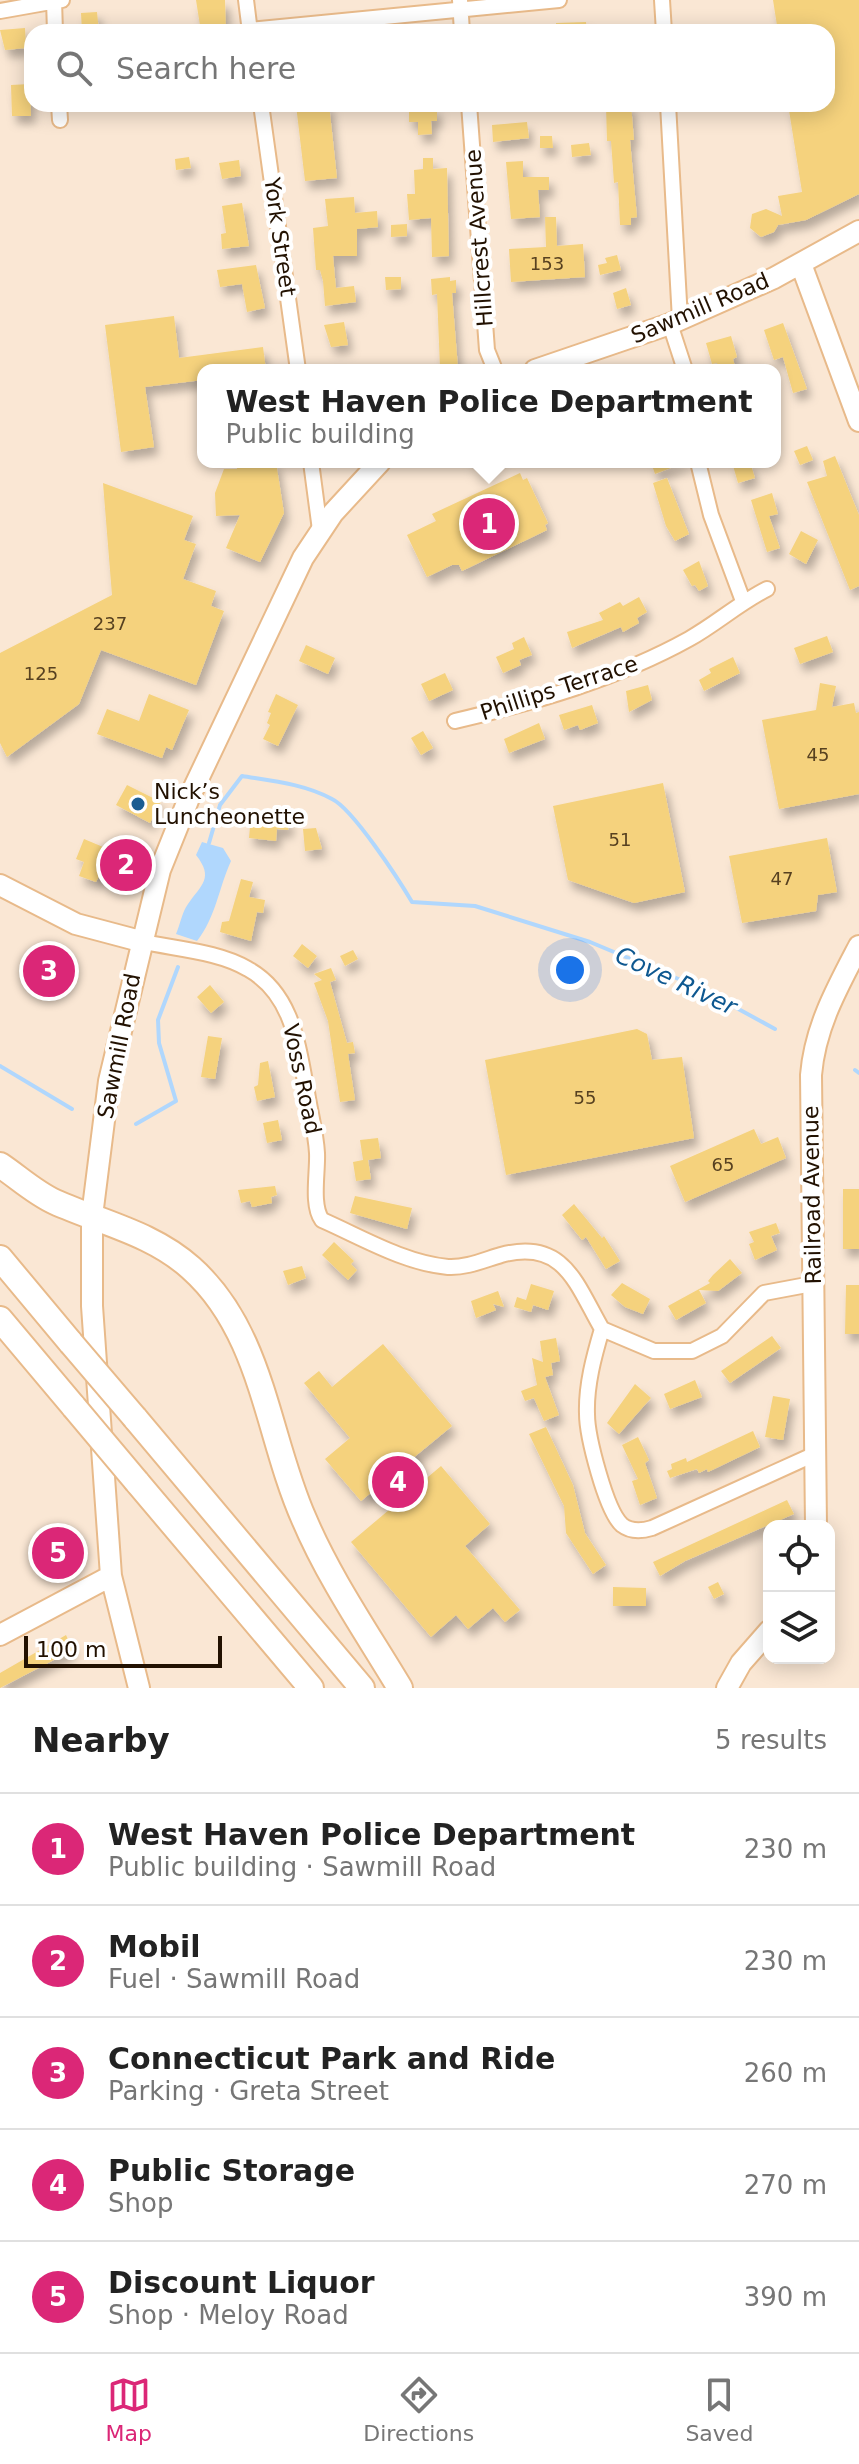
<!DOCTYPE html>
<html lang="en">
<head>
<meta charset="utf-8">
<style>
  :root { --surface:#fff; --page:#f6f6f6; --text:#222; --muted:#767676; --line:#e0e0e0; --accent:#db2777 }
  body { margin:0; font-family:"DejaVu Sans",sans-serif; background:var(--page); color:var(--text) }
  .controls { position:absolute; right:24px; bottom:24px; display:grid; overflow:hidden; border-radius:16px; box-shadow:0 4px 20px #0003 }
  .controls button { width:72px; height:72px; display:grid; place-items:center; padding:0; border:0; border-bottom:2px solid var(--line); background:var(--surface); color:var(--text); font:40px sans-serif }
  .scale { position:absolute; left:24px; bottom:20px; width:198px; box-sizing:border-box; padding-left:8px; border:4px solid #221101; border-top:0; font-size:22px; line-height:28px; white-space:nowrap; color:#221101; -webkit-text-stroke:6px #fff; paint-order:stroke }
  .you { position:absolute; left:570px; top:970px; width:28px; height:28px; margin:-20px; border:6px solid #fff; border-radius:50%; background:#1a73e8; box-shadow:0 0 0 12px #1a73e833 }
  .badge { display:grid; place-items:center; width:52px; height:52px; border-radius:50%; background:var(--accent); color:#fff; font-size:26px; font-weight:700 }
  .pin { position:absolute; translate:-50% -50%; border:4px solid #fff; box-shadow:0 2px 8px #0006 }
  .popup { position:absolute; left:197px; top:364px; width:584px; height:104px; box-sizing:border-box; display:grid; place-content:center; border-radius:16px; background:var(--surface); filter:drop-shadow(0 2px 6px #0005); font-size:26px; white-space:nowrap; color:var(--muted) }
  .popup b { font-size:30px; color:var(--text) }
  .popup::after { content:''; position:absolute; left:50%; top:100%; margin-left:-16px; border:16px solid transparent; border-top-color:var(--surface) }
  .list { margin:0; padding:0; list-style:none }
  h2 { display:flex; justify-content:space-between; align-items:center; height:104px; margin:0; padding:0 32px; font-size:34px }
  h2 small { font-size:26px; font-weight:400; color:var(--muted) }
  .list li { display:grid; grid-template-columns:52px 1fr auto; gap:24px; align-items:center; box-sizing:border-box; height:112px; padding:0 32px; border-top:2px solid var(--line) }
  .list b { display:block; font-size:30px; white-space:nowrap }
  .list p { margin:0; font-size:26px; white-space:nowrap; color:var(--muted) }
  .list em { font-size:26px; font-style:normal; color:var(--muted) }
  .icon { flex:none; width:44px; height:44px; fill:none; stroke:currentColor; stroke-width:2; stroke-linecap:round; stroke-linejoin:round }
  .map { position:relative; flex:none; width:859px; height:1688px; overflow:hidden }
  .search { position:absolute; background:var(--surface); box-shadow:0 4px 20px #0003; left:24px; right:24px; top:24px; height:88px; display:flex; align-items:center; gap:20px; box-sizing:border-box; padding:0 28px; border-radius:24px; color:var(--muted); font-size:30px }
  .sheet { height:664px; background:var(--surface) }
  nav { display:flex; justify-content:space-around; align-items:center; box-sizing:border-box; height:112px; border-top:2px solid var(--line); background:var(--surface); font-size:22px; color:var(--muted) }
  nav a { display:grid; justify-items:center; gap:4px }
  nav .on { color:var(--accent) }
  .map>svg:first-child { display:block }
  .water { fill:#b0d7fd }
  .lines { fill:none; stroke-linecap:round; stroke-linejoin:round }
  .stream { stroke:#b0d7fd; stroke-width:4 }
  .building { fill:#f5d27d; filter:url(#shadow) }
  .street-casing { stroke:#e8ba8a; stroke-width:18 }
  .secondary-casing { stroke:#e8ba8a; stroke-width:24 }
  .highway-casing { stroke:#e8ba8a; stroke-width:28 }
  .street { stroke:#fff; stroke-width:14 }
  .secondary { stroke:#fff; stroke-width:20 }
  .highway { stroke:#fff; stroke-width:24 }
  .highway-bridge-casing { stroke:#e8ba8a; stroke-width:28; stroke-linecap:butt }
  .highway-bridge { stroke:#fff; stroke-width:24 }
  .poi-dot { fill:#1b5d92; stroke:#fff; stroke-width:3 }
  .labels { text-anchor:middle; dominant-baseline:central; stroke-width:8; stroke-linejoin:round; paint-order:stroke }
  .number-label { font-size:18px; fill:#574120 }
  .street-label { font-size:22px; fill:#221101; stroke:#fff }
  .poi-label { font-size:22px; fill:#221101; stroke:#fff; text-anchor:start }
  .water-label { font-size:24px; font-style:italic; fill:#0e5890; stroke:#fff }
</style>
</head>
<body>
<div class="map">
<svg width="859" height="1688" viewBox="0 0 859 1688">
  <defs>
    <filter id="shadow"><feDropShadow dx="4.5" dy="8" stdDeviation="4" flood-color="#0004"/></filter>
  </defs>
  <rect width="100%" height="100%" fill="#fae7d4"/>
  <path class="water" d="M202,842l21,6 8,13c-12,26 -15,56 -34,80l-21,-7c4,-9 6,-22 12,-30 14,-20 26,-26 8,-49z"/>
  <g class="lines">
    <path class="stream" d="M209,843l11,-38 22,-29c31,5 62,8 90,23 21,10 67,81 80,103l63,4 115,36 110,46 75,41
      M0,1066l72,43
      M855,1070l4,3
      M136,1124l40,-23 -17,-58 -1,-23 20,-53"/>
  </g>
  <path class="building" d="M196,0h29l1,32h-25z
    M773,0h86v194l-53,26 -28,5 -4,7 -13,5 -11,-9 2,-14 14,-5 16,7 -4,-20 24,-4 -14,-88h39v-72h-49z
    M97,12l2,20h-17l-1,-19z
    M586,22l1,10h-31v-9z
    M25,28l1,20 -21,2 -5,-20z
    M30,84l1,32h-19l-1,-31z
    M329,104l8,74 -32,3 -9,-76z
    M631,104l3,36h-4l7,77 -6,1v7h-11l-2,-43 -4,1 -3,-42h-4l-1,-35z
    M437,107v14h-6l1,13 -14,1v-13h-9v-14z
    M527,122l2,16 -36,4 -1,-17z
    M540,136h12l1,12h-13z
    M589,143l2,12 -19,2 -1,-12z
    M189,157l2,11 -15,2 -1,-11z
    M423,158h10v11l14,-1 2,88 -17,1 -1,-39 -22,2 -2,-26h8l-1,-24 9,-1z
    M239,160l2,16 -19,3 -3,-16z
    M523,161v16h26v13h-11l2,27 -29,2 -5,-57z
    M354,197l1,16 22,-2 1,16 -21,2v27h-24l3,32 18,-2 2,16 -31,4 -2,-25 -3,-11h-4l-3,-42 15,-2 -3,-27z
    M242,203l7,43 -27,3 -1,-15 5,-1 -4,-27z
    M545,217h11l1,29 26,-2 2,33 -74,5 -2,-33 37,-2z
    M407,224v12l-16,1v-12z
    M617,255l4,15 -21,5 -2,-10 9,-2 -2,-5z
    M256,265l9,43 -18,4 -5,-28 -22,3 -3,-17z
    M385,277h16v12l-15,1z
    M450,277v4l6,-1v13h-4l6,75h-18l-3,-74 -5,1 -1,-16z
    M626,288l5,17 -14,4 -4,-16z
    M174,316l5,42 84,-11 3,23h-63v10l-58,7 9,60 -33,5 -16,-127z
    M344,322l4,23 -17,2 -7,-22z
    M783,323l24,66 -14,4 -10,-36 -9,3 -10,-30z
    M731,336l6,21 -4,2 3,11h-17l-2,-7 -5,1 -6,-21z
    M807,446l6,14 -13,5 -6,-14z
    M835,456l24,59v71l-9,4 -43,-108 20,-6 -4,-15z
    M236,462h40l8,51 -24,49 -34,-14 14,-33 -24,1 -1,-23 9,-24h13z
    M651,462h33v1l-29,11z
    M732,462h18l5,16 -17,5z
    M520,473l3,7 4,-2 21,45 -3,2 2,5 -85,41 -3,-6h-7l-25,12 -20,-42 29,-14 -4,-7z
    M667,478l22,56 -14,7 -9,-15 -13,-43z
    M103,483l90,33 -9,24 12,4 -13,35 33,12 -5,15 13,5 -28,74 -95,-35 -22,54 -72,53 -7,-14v-90l112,-58z
    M772,493l6,21 -9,2 11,32 -13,4 -16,-52z
    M801,531l17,9 -12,24 -17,-10z
    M699,561l9,25 -9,5 -4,-6 -3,1 -9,-16z
    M639,597l8,15 -10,6 2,5 -16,9 -2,-5 -49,21 -5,-16 36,-12 -4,-7 21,-11 3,4z
    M827,636l6,16 -33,12 -6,-16z
    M524,637l8,18 -13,5 2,5 -18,8 -7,-16 18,-8 -2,-6z
    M306,645l29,13 -7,16 -29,-13z
    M733,657l7,16 -36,18 -5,-11 12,-7 -2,-4z
    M445,673l8,17 -24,11 -8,-17z
    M820,683l16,3 -4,21 22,-4 2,10 3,-1v82l-80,15 -17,-89 54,-10z
    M648,685l4,15 -23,12 -3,-21z
    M149,694l40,16 -17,40 -6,-3 -4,11 -65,-24 10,-25 32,12z
    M276,694l22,11 -20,41 -15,-7 7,-14 -3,-2 4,-10 -3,-1z
    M592,705l6,18 -18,7 -2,-5 -14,5 -5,-15z
    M539,723l6,16 -36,14 -5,-14z
    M423,731l10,17 -12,7 -10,-17z
    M663,783l22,109 -51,11 -66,-23 -15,-74z
    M127,785l34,17 -11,21 -34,-18z
    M251,815l39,4 -2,11 -11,-1 -1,12 -27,-3z
    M316,828l6,21 -17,2 -2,-22z
    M827,838l10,54 -19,3 -2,16 -74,12 -13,-67z
    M84,839l62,26 -4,13 -37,-13 -9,17 -17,-6 5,-14 -8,-3z
    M241,879l12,3 -4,15 16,3 -2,13 -6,-1 -6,29 -31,-9 2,-10 7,-1z
    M302,944l15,12 -9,12 -15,-12z
    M353,950l5,9 -13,7 -5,-10z
    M331,968l5,12 -6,2 17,61 6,-1 2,11 -7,1 7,46 -15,2 -12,-81 -14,-38 8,-3 -8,-6z
    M210,985l14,17 -13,11 -14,-16z
    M637,1029l10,5 5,26 30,-3 12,81 -188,37 -21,-115z
    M208,1036l14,2 -7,41 -14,-2z
    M268,1061l7,36 -18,4 -3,-14 4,-2 2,-22z
    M278,1120l4,20 -15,3 -4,-20z
    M754,1129l7,15 17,-7 8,21 -101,44 -15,-36z
    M378,1138l3,20 -13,2 3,19 -15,2 -3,-19 10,-2 -3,-20z
    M275,1186l2,9 -6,2 1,6 -20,4 -2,-6 -9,2 -3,-13z
    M843,1189h16v60h-16z
    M355,1196l57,12 -5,21 -57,-16z
    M574,1204l28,34 2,-2 16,25 -14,8 -20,-32 -4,3 -20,-25z
    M776,1223l4,10 -9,3 6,14 -22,10 -6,-16 5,-2 -5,-10z
    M334,1242l20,19 -3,3 6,6 -9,10 -26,-25z
    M730,1259l12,14 -24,18 -19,-1 7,13 -30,17 -8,-14 42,-23 -2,-2 5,-6z
    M302,1266l4,12 -18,7 -5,-14z
    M622,1283l28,16 -7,15 -18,-7 -14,-12z
    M531,1284l23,7 -6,19 -15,-5 -2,7 -17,-5 3,-10 9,3z
    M846,1285h13v49h-14z
    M498,1291l6,16 -11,-3 3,6 -20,8 -5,-17z
    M772,1336l9,12 -51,35 -9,-12z
    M556,1338l4,23 -9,2 2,12 -8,2 14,38 -15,6 -10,-23 -9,3 -4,-10 16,-6 -5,-27 11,4 -3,-21z
    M383,1344l69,82 -91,75 -36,-42 25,-21 -46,-55 15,-12 13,16z
    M695,1380l7,17 -32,12 -6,-15z
    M635,1384l16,14 -32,36 -12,-11z
    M773,1396l17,3 -7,41 -18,-3z
    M546,1427l27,58 12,48 21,32 -13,9 -27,-41 -2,-27 -35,-72z
    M753,1431l7,16 -52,25 -1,-3 -8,4 -2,-4 -27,9 -3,-7 5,-2 -1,-5 15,-6 1,4z
    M638,1437l11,23 -4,3 12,35 -17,7 -8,-24 6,-2 -16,-34z
    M441,1466l49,58 -25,22 55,64 -15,12 -12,-14 -25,21 -12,-14 -25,22 -80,-95z
    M787,1500l7,14 -109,47 -25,15 -7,-14z
    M53,1532v5h17l1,30 -30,1v-35z
    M718,1582l6,12 -10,5 -6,-12z
    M613,1587l33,1v18h-33z
    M66,1635l7,15 -73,38v-15z"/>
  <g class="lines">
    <g class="street-casing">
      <path id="street" d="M54,0l1,32
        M246,0l4,32
        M460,0l2,32
        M662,0l2,32
        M0,11l62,-11
        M250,30l309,-30
        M59,104l1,16
        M261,104l37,266
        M469,104l18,246 8,20
        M668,104l12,216
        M670,324l15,46
        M311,462l9,68
        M698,462l13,53 32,86
        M455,721c80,-19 162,-42 234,-82 27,-15 50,-36 78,-50
        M140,941c34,8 78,10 108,28 45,25 50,77 59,123 3,20 9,41 10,61 1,19 -6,52 5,67 39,17 82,43 126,47 18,1 36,-7 53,-12 63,-17 75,29 101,74 -8,27 -16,56 -15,85 0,22 19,97 35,111 9,7 20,6 30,3l163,-74
        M602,1329l52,22h38l30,-15 42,-43 48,-9"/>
    </g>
    <g class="secondary-casing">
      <path id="secondary" d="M801,264l58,157
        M535,370l135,-46 104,-46 85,-47
        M0,885l76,39 64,17
        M816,1526l-5,-451c4,-48 26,-87 48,-129
        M0,1635l111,-59
        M139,1688l-28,-112 -19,-270v-90l17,-135 51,-211 29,-72 114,-240 30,-45 47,-51
        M727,1688l14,-25 28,-32"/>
    </g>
    <g class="highway-casing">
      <path id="highway" d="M0,1165c18,12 35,28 55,37 47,21 97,31 136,66 72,64 76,168 113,251 25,59 63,114 96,169
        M0,1258l71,85
        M0,1319l74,88
        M135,1418l227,270
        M137,1482l174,206"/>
    </g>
    <use href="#street" class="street"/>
    <use href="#secondary" class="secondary"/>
    <use href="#highway" class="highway"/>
    <g class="highway-bridge-casing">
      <path id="highway-bridge" d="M71,1343l64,75
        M74,1407l63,75"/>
    </g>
    <use href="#highway-bridge" class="highway-bridge"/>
  </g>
  <circle class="poi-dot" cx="138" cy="804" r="8"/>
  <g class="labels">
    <g class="number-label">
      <text x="547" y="263">153</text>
      <text x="110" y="623">237</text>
      <text x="41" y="673">125</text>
      <text x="818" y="754">45</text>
      <text x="620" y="839">51</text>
      <text x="782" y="878">47</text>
      <text x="585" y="1097">55</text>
      <text x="723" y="1164">65</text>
    </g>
    <g class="street-label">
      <text transform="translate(280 237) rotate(82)">York Street</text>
      <text transform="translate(479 238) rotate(-94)">Hillcrest Avenue</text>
      <text transform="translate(700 308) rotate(-23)">Sawmill Road</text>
      <text transform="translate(559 688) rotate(-18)">Phillips Terrace</text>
      <text transform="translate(119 1046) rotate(-79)">Sawmill Road</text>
      <text transform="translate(302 1079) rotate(78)">Voss Road</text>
      <text transform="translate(812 1195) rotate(-91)">Railroad Avenue</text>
    </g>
    <g class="poi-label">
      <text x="154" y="791">Nick’s<tspan x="154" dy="25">Luncheonette</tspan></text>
    </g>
    <g class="water-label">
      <text transform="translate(676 981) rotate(25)">Cove River</text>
    </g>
  </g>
</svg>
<div class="controls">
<button><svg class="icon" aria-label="locate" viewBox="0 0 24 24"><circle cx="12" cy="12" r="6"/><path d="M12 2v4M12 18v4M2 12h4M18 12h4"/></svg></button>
<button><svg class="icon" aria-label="layers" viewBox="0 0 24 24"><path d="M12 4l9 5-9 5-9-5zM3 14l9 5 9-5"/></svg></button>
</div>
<div class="scale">100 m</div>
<div class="you"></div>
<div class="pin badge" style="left:489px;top:524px">1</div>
<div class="popup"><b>West Haven Police Department</b>Public building</div>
<div class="pin badge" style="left:126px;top:865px">2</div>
<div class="pin badge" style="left:49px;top:971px">3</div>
<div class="pin badge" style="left:398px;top:1482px">4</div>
<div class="pin badge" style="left:58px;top:1553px">5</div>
<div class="search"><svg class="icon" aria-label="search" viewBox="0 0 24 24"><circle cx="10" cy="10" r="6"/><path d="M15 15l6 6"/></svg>Search here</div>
</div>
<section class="sheet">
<h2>Nearby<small>5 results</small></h2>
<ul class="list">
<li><span class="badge">1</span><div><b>West Haven Police Department</b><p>Public building · Sawmill Road</p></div><em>230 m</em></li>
<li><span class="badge">2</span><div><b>Mobil</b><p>Fuel · Sawmill Road</p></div><em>230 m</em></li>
<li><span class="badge">3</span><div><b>Connecticut Park and Ride</b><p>Parking · Greta Street</p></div><em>260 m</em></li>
<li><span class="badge">4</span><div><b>Public Storage</b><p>Shop</p></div><em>270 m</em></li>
<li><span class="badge">5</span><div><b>Discount Liquor</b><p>Shop · Meloy Road</p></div><em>390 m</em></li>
</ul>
</section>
<nav>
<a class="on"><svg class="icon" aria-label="map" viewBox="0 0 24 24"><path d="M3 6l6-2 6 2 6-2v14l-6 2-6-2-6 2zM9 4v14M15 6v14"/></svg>Map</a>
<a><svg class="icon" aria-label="directions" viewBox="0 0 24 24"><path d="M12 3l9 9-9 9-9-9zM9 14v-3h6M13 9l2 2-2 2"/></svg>Directions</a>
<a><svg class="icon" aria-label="saved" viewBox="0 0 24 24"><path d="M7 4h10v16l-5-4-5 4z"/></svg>Saved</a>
</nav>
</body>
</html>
